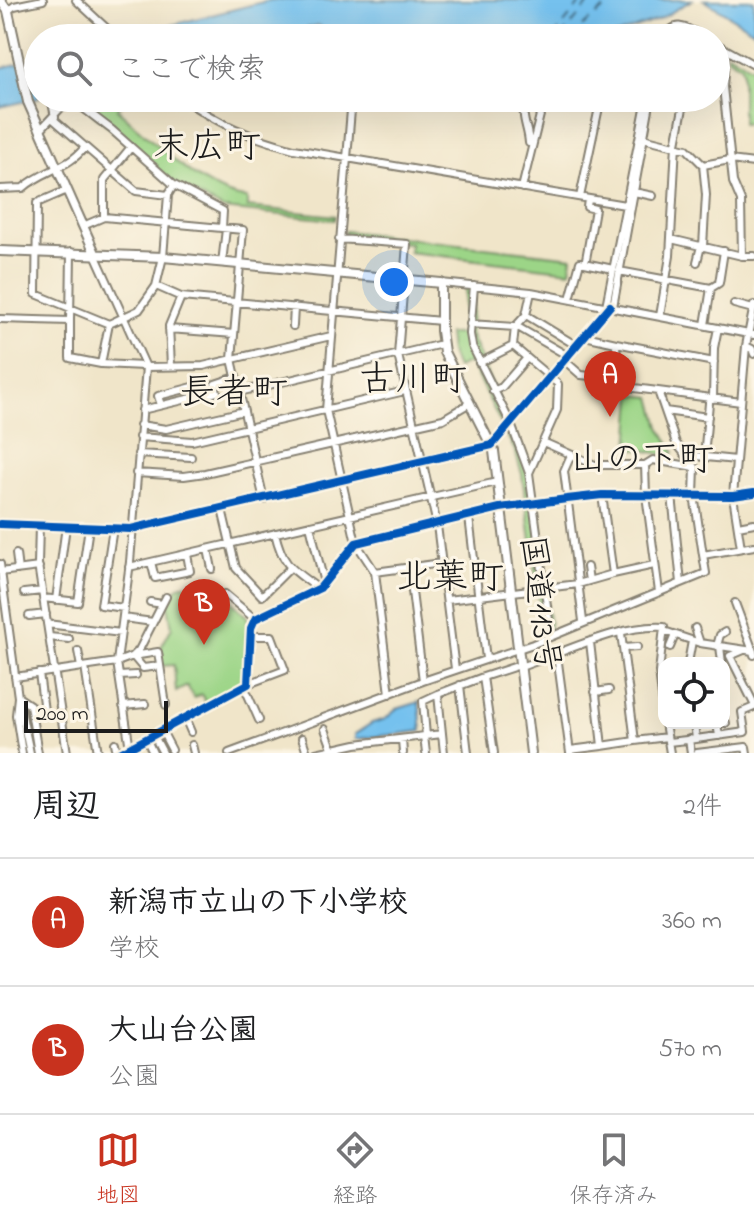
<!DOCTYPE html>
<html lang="ja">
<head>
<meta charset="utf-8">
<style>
  :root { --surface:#fff; --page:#f2f2f2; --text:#202124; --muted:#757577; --line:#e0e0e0; --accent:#c8321e }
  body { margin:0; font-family:"Indie Flower","Klee One",sans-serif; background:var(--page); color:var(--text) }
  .controls { position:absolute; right:24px; bottom:24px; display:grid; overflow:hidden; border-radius:16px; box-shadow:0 8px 32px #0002 }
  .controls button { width:72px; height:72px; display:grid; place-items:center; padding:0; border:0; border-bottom:2px solid var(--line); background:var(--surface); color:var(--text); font:40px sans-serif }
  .scale { position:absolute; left:24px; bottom:20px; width:144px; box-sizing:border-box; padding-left:8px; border:4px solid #1c1c1c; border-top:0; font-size:22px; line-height:28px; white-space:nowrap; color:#1c1c1c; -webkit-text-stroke:6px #fcf5e5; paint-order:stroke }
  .you { position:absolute; left:394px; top:282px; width:28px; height:28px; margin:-20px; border:6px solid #fff; border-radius:50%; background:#1a73e8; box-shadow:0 0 0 12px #1a73e833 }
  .badge { display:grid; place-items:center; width:52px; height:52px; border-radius:50%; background:var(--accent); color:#fff; font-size:26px; font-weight:700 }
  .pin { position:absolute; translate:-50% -66px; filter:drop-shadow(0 2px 4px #0008) }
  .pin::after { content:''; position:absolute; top:42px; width:28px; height:24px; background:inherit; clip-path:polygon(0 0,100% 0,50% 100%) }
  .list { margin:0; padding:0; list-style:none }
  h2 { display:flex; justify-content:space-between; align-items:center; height:104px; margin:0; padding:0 32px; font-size:34px }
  h2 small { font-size:26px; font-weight:400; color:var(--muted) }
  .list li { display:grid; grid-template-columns:52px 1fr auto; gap:24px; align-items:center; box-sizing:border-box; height:128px; padding:0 32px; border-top:2px solid var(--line) }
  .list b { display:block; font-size:30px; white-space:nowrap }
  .list p { margin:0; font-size:26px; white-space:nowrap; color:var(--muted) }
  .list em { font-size:26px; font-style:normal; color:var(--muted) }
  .icon { flex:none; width:44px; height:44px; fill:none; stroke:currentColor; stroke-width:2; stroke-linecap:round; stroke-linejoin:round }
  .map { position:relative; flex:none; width:754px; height:753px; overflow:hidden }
  .search { position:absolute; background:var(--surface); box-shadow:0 8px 32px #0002; left:24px; right:24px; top:24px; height:88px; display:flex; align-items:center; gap:20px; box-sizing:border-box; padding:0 28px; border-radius:44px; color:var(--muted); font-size:30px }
  .sheet { height:360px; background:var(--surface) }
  nav { display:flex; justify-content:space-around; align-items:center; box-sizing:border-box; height:112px; border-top:2px solid var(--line); background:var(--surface); font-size:22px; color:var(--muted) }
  nav a { display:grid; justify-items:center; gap:4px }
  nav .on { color:var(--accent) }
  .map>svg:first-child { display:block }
  .green { fill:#9cd587; stroke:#5c7852; stroke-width:2 }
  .water { fill:#74c1ee; stroke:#486e85; stroke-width:2 }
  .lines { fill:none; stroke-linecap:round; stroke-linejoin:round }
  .ferry { stroke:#3b5666; stroke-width:2; stroke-dasharray:10 8; stroke-linecap:butt }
  .minor-casing { stroke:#868072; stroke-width:10 }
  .highway-casing { stroke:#868072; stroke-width:12 }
  .minor { stroke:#fff; stroke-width:6 }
  .highway { stroke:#fff; stroke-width:8 }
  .cycleway-casing { stroke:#fcf5e5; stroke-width:13 }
  .cycleway { stroke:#0057b8; stroke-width:8 }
  .labels { text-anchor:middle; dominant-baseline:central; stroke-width:6; stroke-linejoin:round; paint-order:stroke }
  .street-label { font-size:34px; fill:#1c1c1c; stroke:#fcf5e5 }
  .neighbourhood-label { font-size:36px; fill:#1c1c1c; stroke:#fcf5e5 }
</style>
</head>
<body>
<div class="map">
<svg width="754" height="753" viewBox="0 0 754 753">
  <rect width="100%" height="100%" fill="#fcf5e5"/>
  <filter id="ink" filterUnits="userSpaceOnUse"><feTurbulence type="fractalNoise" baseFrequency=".0125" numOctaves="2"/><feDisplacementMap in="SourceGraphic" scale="16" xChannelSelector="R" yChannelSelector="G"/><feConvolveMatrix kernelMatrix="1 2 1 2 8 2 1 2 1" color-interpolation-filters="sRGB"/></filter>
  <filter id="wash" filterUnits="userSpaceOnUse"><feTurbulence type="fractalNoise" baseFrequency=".006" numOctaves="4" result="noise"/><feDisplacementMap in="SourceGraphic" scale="32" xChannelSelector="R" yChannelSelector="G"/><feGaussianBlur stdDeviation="1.8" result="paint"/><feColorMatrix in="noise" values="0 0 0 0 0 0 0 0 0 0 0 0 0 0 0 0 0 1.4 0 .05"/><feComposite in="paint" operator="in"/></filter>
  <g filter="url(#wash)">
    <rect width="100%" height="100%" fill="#f0e5c9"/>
    <path class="green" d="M728,53l26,16v54l-12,1v-54l-2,-5 -12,-7z
      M75,98h52l-10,11c30,27 90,88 130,89v9l88,9 -1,4 -111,-11 -49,-26z
      M345,231l227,26 -2,14 -161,-19 1,-9 -66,-5z
      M466,285l8,1 -4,48 59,139 22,162 -7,2 -22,-163 -7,-23 -45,-89 -13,6 -7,-16 -2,-18h14z
      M633,395l19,2 8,30 14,25 -3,4c-15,-2 -27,-7 -42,-8z
      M199,582l22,10 27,25 -4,60 -4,7 -34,19 -5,-9 -7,4 -7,-12 -11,6 -2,-27 -13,1 -2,-15 13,-24 -5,-27 12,-14z"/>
    <path class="water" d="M271,0h421l-32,19 -52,19h-174l-2,-4 -15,4h-77l-22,-13 -45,13h-153z
      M704,0h50v31z
      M38,59v39h2l-40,9v-39z
      M419,702l3,29 -67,8v-5l17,-11 13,-4 12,-10z"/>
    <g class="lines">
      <path class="ferry" d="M553,38l30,-38
        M560,38l32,-38
        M568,38l47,-38"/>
    </g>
  </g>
  <g filter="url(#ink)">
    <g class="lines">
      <g class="minor-casing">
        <path id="minor" d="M76,0l41,38
          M8,11l6,-5 29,-6
          M666,38c9,-21 24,-8 39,0
          M716,44l38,21
          M716,57l9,2 -2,28 10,95 8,19 1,55
          M51,98l4,19
          M70,98l42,32 62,55 49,26 -1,17
          M183,98c33,26 71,40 111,51l337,57
          M352,98l-26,312 30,133 19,29 15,122
          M526,101c-6,17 2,25 3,42
          M53,119l83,72 32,4
          M40,130l30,-32
          M643,138l44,11 16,16 3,30 -3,51
          M703,165l27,-5 24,3
          M522,188l18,-73 -5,-9 -12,5
          M0,189l23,-1c20,-18 46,-20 61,-40
          M67,190l-30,13 -1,91 73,30 30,-14 17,-24 7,-29 5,-62 6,-10
          M634,192l19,4
          M580,197l21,-99
          M104,217v-37l27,-33
          M83,226l21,-9 139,13 -11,129 32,141
          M339,239l68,5 -9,111 39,170 18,144
          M671,239l71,17h12
          M95,254l51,113 -16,195 -13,100 13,87
          M586,259l9,-50 -8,-2 1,-8
          M697,262l4,-16
          M222,263l4,-34
          M619,271l92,17
          M441,283l90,9 223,43
          M156,286l25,11 260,24
          M474,286l-4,48 2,12 39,78 18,49 22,162
          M570,299l10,-37 33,7
          M734,304l19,5
          M606,306l41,-208
          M613,307l38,-209
          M526,315l51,31
          M660,316l10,-60 6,-112 9,-46
          M0,319l70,2v37l31,6 43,2
          M70,321l1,-69
          M470,324l45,3
          M705,325l6,-37 8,-5 5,-32
          M293,326l1,-19
          M516,326l52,30
          M169,329l65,5
          M616,343l98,19
          M746,346l6,3 2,5
          M564,360l17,15 37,4
          M479,363l34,-17
          M101,364l8,-40
          M171,366l-2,-40 12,-29
          M146,367l57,-1 128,-30
          M493,391l9,-4 25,-29
          M658,391l83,11
          M239,392l203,-48
          M713,399l1,-51 4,-20
          M161,405l-3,-9 35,-9 3,10
          M142,410l75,-18 -2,-8 21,-7
          M665,411l43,6
          M140,425l26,4 78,-18
          M139,437l53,4 213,-50
          M543,442l52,23h50l8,-5 42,7 -19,-24 -18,-52 -40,-5 -2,-43 -31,-7
          M138,454l53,3
          M571,455l-7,16 19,150
          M686,455l50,5
          M704,457l5,-54
          M645,465l1,30 13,97
          M695,467l-1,28 9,60
          M136,473l48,3 21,-3 238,-54 27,-16
          M529,473l28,-63 1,-26 -45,-38 2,-19 11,-12 5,-23
          M672,495l9,88
          M222,509l14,59 26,28 28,-28
          M469,517l17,142
          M0,524l131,5 361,-84 118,-139
          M39,524l-1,41 29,188
          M310,525l14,58
          M738,526l16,-3
          M113,528l-12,77 23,3
          M275,533c8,34 17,36 44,56
          M741,548l-8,-52 13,-150 8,-41
          M208,549l4,20
          M16,554l2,16
          M151,562l4,16 35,-7 -3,-17
          M0,564l18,133 12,56
          M129,567l368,-85
          M409,567l14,114
          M587,567l2,14
          M0,572l39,-5
          M375,572l67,-9
          M613,574l41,-9
          M24,593l18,-2
          M225,594l30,25
          M43,598l35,4 11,-75
          M56,600l10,-74
          M447,600l131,-16 35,-10 -11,-79
          M150,602l12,2
          M735,603l18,48
          M29,616l17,-2
          M123,618l30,4
          M47,624l74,9
          M695,628l5,15
          M664,631l36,12 53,8 1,4
          M49,637l20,2
          M590,642l12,104 33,-5 -14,-108
          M717,646l3,-11 5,-3
          M720,646l2,17
          M670,647l5,-12
          M623,648l14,-1
          M744,650l-14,6 24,48
          M78,651l3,16
          M557,655l13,98
          M688,663l4,-22
          M160,666l-17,2 -10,-12 6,-6 27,-53
          M85,667l13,86
          M520,667c43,-14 99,-43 144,-40l-5,45 5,40
          M39,673l5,38
          M119,676l17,-1
          M15,677l102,-15 16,-6 25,-4 8,53
          M483,677l37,-12
          M248,684l37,-14 -13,-34h-21
          M460,685l8,68
          M244,686l15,34
          M595,692l14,-2
          M123,706l22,-2
          M724,716l2,7h-2
          M185,718l6,14
          M665,723l5,30
          M717,723l2,13
          M325,729l7,19
          M162,731l10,19
          M154,736l9,17
          M424,736l2,17
          M426,736l-3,-35 15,-7
          M302,738l5,15
          M402,739l1,14
          M689,739l2,14
          M696,739l49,-7 -3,-20 12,-5
          M147,740l6,13
          M635,741l32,-4
          M668,742l28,-3 -2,-16
          M115,743l2,10
          M192,745l2,8
          M570,750l32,-4
          M22,753l-6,-38 2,-18 12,8 8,48
          M120,753l128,-69 3,-56 4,-9 65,-31 36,-45 144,-35 67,-9 35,-4 131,1 21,-3
          M229,753l194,-72 110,-37 173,-71 -3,-18 51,-9
          M316,753l40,-9 86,-10
          M444,753l-6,-59 45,-17 11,76
          M697,753l49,-6 1,6"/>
      </g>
      <g class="highway-casing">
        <path id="highway" d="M0,0l8,11 20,91 67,151
          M0,251l163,6 278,26v48l3,21 50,99 37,302"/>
      </g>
      <use href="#minor" class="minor"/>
      <use href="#highway" class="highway"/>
      <g class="cycleway-casing">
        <path id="cycleway" d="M0,524l131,5 361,-84 118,-139
          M120,753l128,-69 3,-56 4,-9 65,-31 36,-45 144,-35 67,-9 35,-4 131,1 21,-3"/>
      </g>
      <use href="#cycleway" class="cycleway"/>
    </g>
  </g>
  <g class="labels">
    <g class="street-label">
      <text transform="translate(538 604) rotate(83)">国道113号</text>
    </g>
    <g class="neighbourhood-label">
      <text x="207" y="148">末広町</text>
      <text x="413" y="381">古川町</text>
      <text x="234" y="394">長者町</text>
      <text x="642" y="461">山の下町</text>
      <text x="450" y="579">北葉町</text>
    </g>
  </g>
</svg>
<div class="controls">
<button><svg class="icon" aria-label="locate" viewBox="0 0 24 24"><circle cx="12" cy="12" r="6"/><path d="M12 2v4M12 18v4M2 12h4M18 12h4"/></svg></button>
</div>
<div class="scale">200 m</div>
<div class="you"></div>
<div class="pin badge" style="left:610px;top:417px">A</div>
<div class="pin badge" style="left:204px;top:645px">B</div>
<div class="search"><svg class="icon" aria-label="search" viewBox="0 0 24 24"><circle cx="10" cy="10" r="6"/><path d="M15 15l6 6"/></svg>ここで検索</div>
</div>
<section class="sheet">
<h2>周辺<small>2件</small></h2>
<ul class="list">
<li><span class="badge">A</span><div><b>新潟市立山の下小学校</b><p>学校</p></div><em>360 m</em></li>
<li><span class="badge">B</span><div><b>大山台公園</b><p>公園</p></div><em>570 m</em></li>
</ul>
</section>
<nav>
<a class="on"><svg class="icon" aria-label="map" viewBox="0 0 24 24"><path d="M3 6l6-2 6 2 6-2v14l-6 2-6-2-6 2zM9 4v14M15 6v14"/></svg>地図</a>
<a><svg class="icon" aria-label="directions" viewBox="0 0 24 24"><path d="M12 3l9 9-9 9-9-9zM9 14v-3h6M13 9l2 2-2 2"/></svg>経路</a>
<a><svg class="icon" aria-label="saved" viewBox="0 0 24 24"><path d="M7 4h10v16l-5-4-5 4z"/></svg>保存済み</a>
</nav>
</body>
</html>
